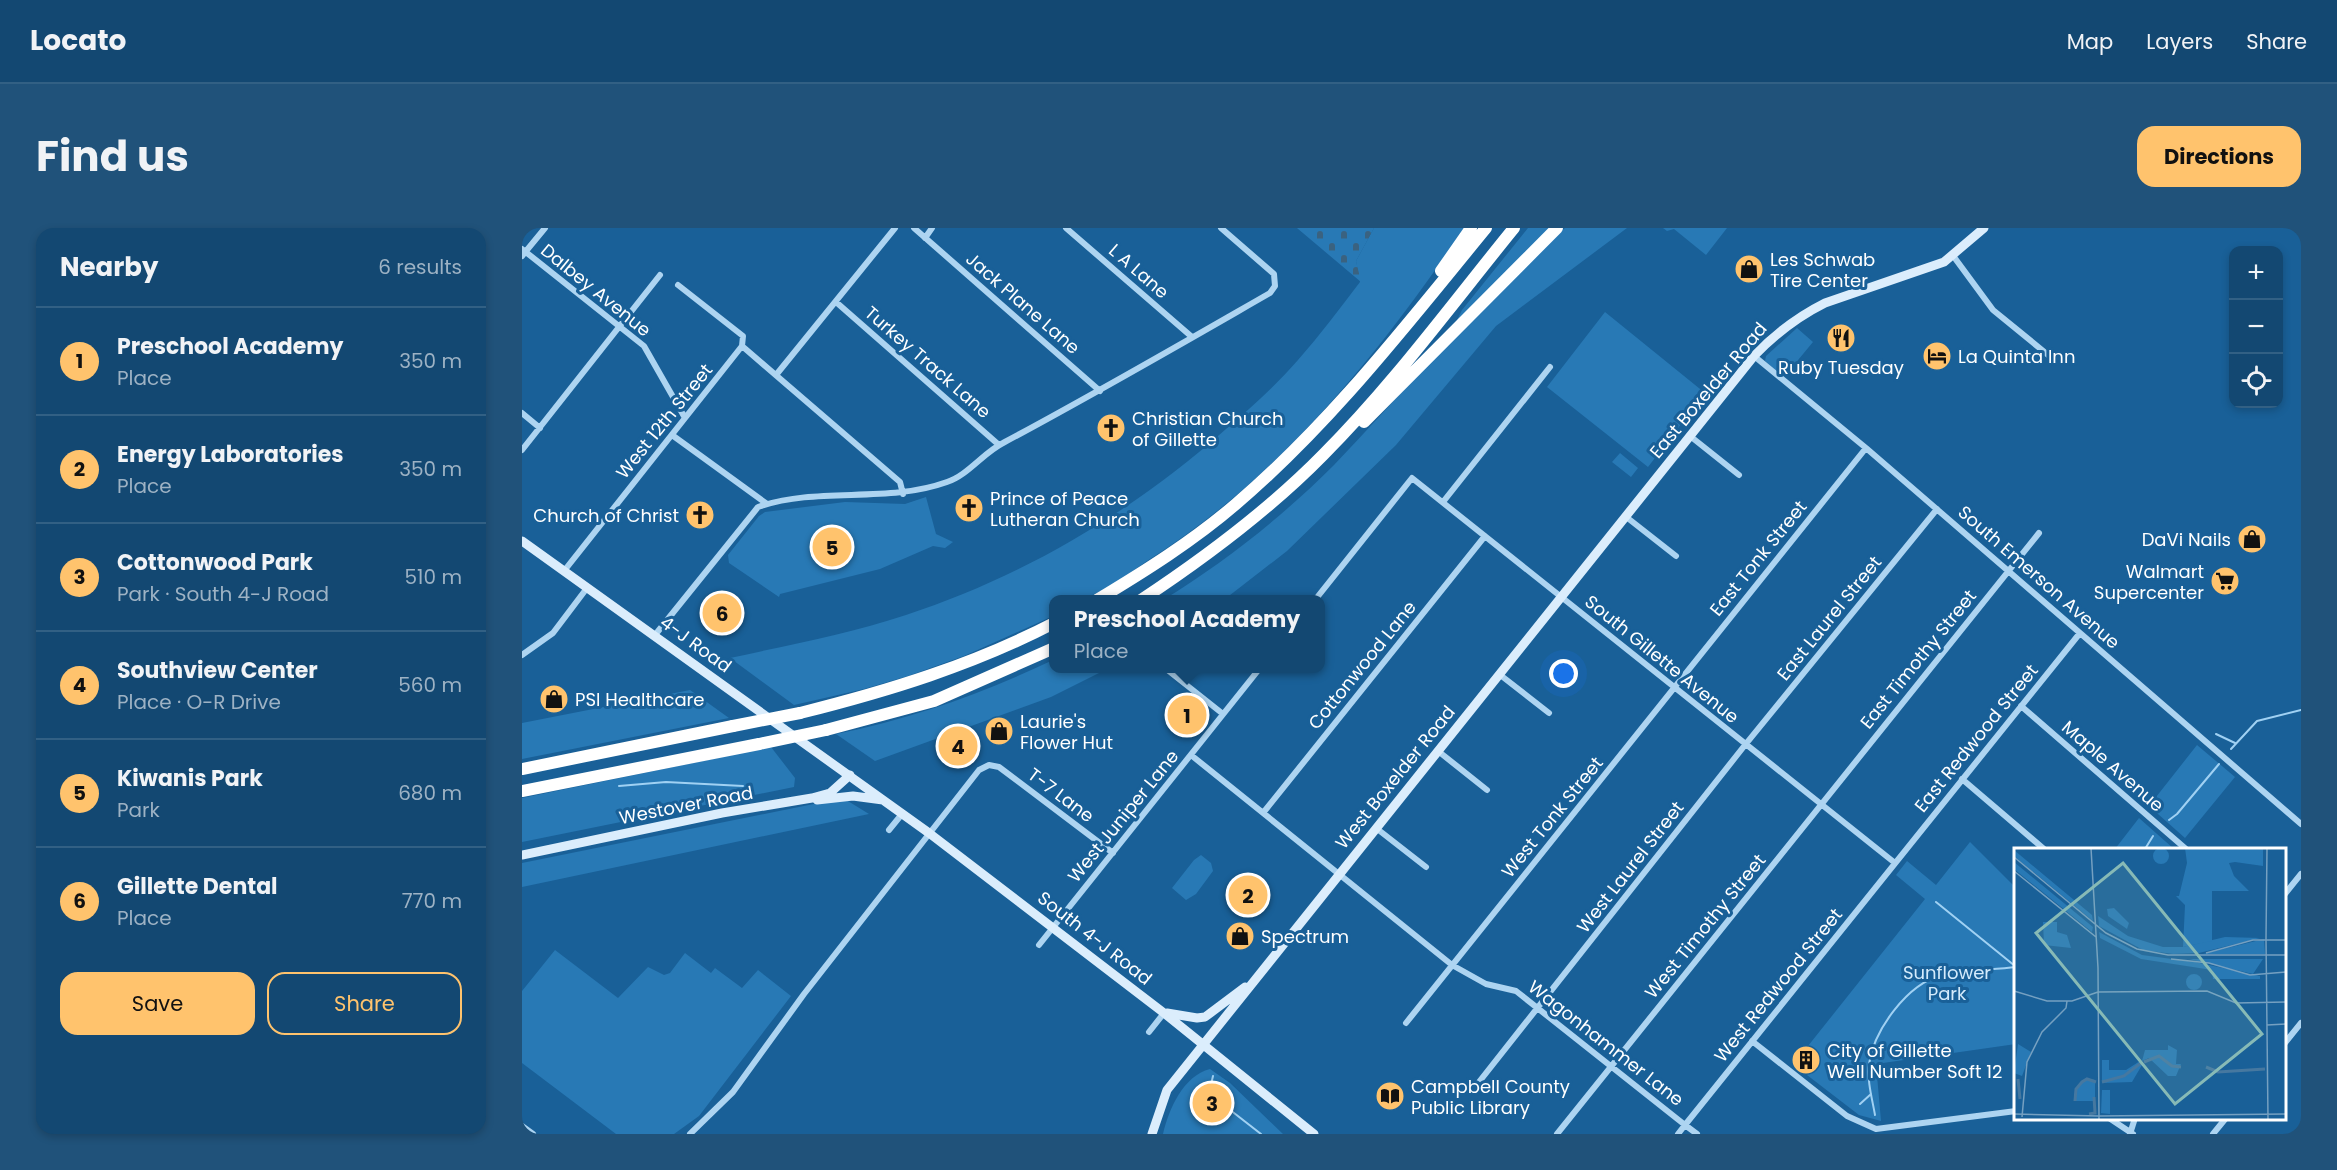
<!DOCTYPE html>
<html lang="en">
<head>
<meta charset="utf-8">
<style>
  :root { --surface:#134872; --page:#20527a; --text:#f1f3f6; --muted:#9db2c4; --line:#326084; --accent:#ffc36d }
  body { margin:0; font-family:Poppins,sans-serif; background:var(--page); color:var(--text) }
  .controls { position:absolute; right:18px; top:18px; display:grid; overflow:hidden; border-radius:12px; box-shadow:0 3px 9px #0003 }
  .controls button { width:54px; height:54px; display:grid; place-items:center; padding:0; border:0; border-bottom:2px solid var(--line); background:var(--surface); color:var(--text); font:30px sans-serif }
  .you { position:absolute; left:1042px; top:446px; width:21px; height:21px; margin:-15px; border:4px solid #fff; border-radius:50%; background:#1a73e8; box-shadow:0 0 0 9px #1a73e833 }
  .badge { display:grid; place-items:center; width:39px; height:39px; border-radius:50%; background:var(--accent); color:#111; font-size:20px; font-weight:700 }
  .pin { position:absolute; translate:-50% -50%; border:3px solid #fff; box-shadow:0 2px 6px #0006 }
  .popup { position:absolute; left:527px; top:367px; width:276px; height:78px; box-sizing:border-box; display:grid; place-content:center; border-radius:12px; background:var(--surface); filter:drop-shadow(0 2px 4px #0005); font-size:20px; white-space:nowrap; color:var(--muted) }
  .popup b { font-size:22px; color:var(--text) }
  .popup::after { content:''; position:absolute; left:50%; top:100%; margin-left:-12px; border:12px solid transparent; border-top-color:var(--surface) }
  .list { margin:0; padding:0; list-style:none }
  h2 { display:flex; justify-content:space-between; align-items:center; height:78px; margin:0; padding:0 24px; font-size:26px }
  h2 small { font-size:20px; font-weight:400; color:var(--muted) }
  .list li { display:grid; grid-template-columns:39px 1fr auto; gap:18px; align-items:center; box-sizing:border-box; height:108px; padding:0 24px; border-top:2px solid var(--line) }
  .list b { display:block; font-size:22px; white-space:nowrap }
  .list p { margin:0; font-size:20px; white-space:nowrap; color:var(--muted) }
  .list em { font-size:20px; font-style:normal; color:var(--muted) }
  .actions { display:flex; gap:12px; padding:18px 24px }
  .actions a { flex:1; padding:14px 0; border:2px solid var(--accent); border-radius:18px; text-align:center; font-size:21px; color:var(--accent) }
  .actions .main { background:var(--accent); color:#111 }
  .icon { flex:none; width:33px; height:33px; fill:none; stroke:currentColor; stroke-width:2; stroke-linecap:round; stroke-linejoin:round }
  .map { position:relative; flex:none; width:1779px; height:906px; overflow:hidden; border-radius:18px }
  header { display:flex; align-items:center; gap:36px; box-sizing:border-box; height:84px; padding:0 30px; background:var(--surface); border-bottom:2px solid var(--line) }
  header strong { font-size:28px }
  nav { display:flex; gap:33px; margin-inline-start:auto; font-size:21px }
  .intro { display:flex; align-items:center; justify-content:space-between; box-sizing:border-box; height:144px; padding:0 36px }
  h1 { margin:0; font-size:42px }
  .button { padding:15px 27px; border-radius:18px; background:var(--accent); color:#111; font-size:21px; font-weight:700 }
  main { display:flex; gap:36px; padding:0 36px }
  aside { flex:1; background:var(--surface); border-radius:18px; box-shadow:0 3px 9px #0003 }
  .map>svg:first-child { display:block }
  .green { fill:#2879b5 }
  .cemetery { fill:url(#cemetery-stones) }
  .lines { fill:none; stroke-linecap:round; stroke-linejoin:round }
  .stream { stroke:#a0d1f3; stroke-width:2 }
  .street { stroke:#add4f1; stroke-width:6 }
  .secondary { stroke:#dbedfc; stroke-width:9 }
  .highway { stroke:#fff; stroke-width:12 }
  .highway-bridge { stroke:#fff; stroke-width:12 }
  .labels { text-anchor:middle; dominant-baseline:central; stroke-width:6; stroke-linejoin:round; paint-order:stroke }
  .poi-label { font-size:18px; fill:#fff; stroke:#196098; text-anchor:start }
  .street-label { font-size:18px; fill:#fff; stroke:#196098 }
  .park-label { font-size:18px; fill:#d4ebfc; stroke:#196098 }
  .inset-river { fill:none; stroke:#4678a0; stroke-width:3 }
  .inset-road { fill:none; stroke:#75a0c1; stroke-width:1.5 }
  .view { fill:#87bab6; fill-opacity:0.15; stroke:#87bab6; stroke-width:3 }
  .inset-edge { fill:none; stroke:#fff; stroke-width:3 }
</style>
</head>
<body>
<header>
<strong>Locato</strong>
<nav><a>Map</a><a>Layers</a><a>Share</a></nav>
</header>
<div class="intro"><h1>Find us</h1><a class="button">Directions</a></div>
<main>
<aside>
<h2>Nearby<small>6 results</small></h2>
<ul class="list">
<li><span class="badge">1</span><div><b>Preschool Academy</b><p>Place</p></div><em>350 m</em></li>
<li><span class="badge">2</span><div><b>Energy Laboratories</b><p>Place</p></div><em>350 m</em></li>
<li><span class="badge">3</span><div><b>Cottonwood Park</b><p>Park · South 4-J Road</p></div><em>510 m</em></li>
<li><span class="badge">4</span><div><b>Southview Center</b><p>Place · O-R Drive</p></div><em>560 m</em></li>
<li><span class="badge">5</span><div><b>Kiwanis Park</b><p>Park</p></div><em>680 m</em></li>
<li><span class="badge">6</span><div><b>Gillette Dental</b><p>Place</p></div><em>770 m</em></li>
</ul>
<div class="actions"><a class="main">Save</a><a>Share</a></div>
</aside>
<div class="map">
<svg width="1779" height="906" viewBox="0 0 1779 906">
  <defs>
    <pattern id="cemetery-stones" width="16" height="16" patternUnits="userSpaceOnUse" patternTransform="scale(1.5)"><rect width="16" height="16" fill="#2879b5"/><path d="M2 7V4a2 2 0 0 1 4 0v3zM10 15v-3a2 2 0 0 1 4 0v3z" fill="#3a6280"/></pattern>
  </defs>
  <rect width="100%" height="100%" fill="#196098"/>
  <path class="green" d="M852,0h90c-86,128 -185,250 -317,333 -19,13 -40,29 -62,37 -9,4 -22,1 -31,2l-1,16 -89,40 -56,20 -44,13 -70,16 -64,-47c59,-13 119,-24 176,-43 119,-39 226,-103 320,-186 25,-21 50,-44 72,-69 22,-25 42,-52 62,-78l-4,-21z
    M1006,0h23l-95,94 6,-12z
    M1043,0h62l-131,98 -100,119 -109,106 -62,48 -62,1c62,-38 120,-84 171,-135 76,-79 147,-166 231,-237z
    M1141,0h64l-21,27 -32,-26 -7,2z
    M1083,84l100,81 -57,74 -101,-80z
    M1275,100l16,14 -29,35 -19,-16 1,-5z
    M1098,225l18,15 -7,9 -19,-15z
    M404,269l10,37 17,8 -8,6 -12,-2 -53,23 -100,25 -1,3 -50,-34 -1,-8 31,-39 6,-4 80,-10 60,2z
    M531,432l1,8 53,1 -56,28 -176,64 -39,-27c76,-15 148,-41 217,-74z
    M168,462l39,28 -207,41v-36z
    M1675,517l38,32 -50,61 -36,-32z
    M249,519l24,31 -1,9 -272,55v-44z
    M321,570l26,16 -347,73v-24z
    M1617,590l35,31h-59z
    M1448,614l46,46v156l-140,20 5,57 -22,-6 -52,-40 11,-13 -8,-8 3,-4 -5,-4 117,-147 -29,-24 11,-14 29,24z
    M679,627l10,8 2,8 -17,23 -10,6 -14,-12 22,-28z
    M33,722l63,48 30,-31 16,8 6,-2 15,-20 26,20 4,-5 27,20 16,-18 33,26 -92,120 -25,18h-58l-94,-71v-72z
    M688,841l20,14 53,51h-120c6,-25 20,-58 47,-65z"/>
  <path class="cemetery" d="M775,0h77l-18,33 5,21z"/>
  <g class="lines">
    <path class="stream" d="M1694,506l19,9
      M1709,521l26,-28 44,-11
      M97,558l47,-4 77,4
      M1647,592l8,-6 42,-50
      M1623,621l8,-13
      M1414,674l79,64
      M680,860l59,46
      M687,865l4,-17
      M1338,876l11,-10
      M1353,887c-3,-17 -8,-34 -6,-51 5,-34 38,-80 73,-89 24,-5 50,-5 74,-8"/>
    <path class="street" d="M392,0l186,163
      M544,0l126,109
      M403,10l7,-10
      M0,21l122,97 41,72
      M0,28l23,-28
      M1432,29l39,53 60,49
      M156,57l65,51 -1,10
      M314,74l163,143
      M220,118l158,136 3,12
      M1232,128l112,92 435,376
      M254,147l119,-147
      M0,185l18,15
      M150,207l95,69
      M1168,208l49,39
      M0,222l138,-175
      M921,274l107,-135
      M1103,288l51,40
      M42,343l178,-225
      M793,372l97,-122 483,385
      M133,407l103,-128c61,-21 128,-3 189,-25 21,-7 36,-29 56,-39 90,-48 178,-99 267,-150l5,-7 -1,-12 -53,-46
      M0,427l31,-22 34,-45
      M643,440l58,46
      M977,446l50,39
      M1499,478l165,143
      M916,523l49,39
      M669,527l261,210 34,19 30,7 169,134 395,-492
      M1440,551l82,70
      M741,585l222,-277
      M854,600l50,39
      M367,602l13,-16
      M1762,667l17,-21
      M517,717l221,-277
      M884,795l460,-575
      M627,804l15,-19
      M1230,813l95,75 29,13 140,-18
      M1762,816l17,-21
      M957,854l266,-337 192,-236
      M1587,890l24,16
      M0,898l11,8
      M168,906l43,-42 71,-98 175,-224 10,-5 10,2 114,86
      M1035,906l482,-601
      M1156,906l7,-9 12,9
      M1608,906l5,-16
      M1691,906l13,-16"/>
    <path class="secondary" d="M0,313l407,292 235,180 150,121
      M295,572l36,-4 30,4
      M0,627l200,-42 90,-15 18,-5 20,-18
      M645,785l30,5 8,-1 40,-30
      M630,906l15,-44 587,-734c22,-23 43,-39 71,-53l119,-41 40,-34"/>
    <path class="highway" d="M919,43l30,-43
      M842,194l193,-194
      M575,372c48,-29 96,-59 139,-96 95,-81 171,-180 250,-276
      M619,372c65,-43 127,-89 182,-145 70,-70 129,-151 191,-227
      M278,485c88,-22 173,-48 254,-90
      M304,502l108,-29 120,-53
      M0,541l211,-43
      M0,563l237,-47"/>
    <path class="highway-bridge" d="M211,498l67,-13
      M237,516l67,-14"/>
  </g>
  <defs>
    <g id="shop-disc" transform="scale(1.5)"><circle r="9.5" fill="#ffc36d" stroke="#196098"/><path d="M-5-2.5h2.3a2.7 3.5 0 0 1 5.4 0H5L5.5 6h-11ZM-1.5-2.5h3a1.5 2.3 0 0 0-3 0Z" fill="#111"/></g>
    <g id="restaurant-disc" transform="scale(1.5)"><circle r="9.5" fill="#ffc36d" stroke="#196098"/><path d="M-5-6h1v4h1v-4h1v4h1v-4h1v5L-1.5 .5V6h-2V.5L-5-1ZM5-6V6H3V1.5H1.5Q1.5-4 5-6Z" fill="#111"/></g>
    <g id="hotel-disc" transform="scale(1.5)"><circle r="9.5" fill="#ffc36d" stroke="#196098"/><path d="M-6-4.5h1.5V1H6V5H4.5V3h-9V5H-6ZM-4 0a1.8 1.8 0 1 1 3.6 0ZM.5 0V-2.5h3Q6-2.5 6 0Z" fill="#111"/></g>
    <g id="church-disc" transform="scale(1.5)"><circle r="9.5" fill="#ffc36d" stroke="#196098"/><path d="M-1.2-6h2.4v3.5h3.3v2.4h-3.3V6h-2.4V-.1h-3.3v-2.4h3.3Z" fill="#111"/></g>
    <g id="supermarket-disc" transform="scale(1.5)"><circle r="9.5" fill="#ffc36d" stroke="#196098"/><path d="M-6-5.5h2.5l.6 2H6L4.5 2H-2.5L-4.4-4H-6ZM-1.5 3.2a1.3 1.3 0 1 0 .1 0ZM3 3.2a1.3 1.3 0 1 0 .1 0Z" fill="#111"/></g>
    <g id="building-disc" transform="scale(1.5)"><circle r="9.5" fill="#ffc36d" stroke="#196098"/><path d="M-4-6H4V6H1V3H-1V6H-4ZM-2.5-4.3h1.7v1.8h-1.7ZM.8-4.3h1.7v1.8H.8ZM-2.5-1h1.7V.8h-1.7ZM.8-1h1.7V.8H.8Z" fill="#111"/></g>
    <g id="library-disc" transform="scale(1.5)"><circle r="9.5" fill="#ffc36d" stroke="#196098"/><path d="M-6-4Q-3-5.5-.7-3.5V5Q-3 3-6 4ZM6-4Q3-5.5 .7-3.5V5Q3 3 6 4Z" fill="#111"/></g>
  </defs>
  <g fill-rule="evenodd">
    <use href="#shop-disc" x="1227" y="41"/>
    <use href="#restaurant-disc" x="1319" y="110"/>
    <use href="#hotel-disc" x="1415" y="128"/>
    <use href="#church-disc" x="589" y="200"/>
    <use href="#church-disc" x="447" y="280"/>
    <use href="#church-disc" x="178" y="287"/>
    <use href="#shop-disc" x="1730" y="311"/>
    <use href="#supermarket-disc" x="1703" y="353"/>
    <use href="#shop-disc" x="32" y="471"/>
    <use href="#shop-disc" x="477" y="503"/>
    <use href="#shop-disc" x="718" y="708"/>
    <use href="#building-disc" x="1284" y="832"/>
    <use href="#library-disc" x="868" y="868"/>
  </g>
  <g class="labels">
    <g class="poi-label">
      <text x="1248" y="31">Les Schwab<tspan x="1248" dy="21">Tire Center</tspan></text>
      <text x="1436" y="128">La Quinta Inn</text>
      <text x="1319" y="139" text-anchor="middle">Ruby Tuesday</text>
      <text x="610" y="190">Christian Church<tspan x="610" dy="21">of Gillette</tspan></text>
      <text x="468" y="270">Prince of Peace<tspan x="468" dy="21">Lutheran Church</tspan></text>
      <text x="157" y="287" text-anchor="end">Church of Christ</text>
      <text x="1709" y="311" text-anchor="end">DaVi Nails</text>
      <text x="1682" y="343" text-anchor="end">Walmart<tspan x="1682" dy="21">Supercenter</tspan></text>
      <text x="53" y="471">PSI Healthcare</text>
      <text x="498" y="493">Laurie's<tspan x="498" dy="21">Flower Hut</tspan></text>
      <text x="739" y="708">Spectrum</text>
      <text x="1305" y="822">City of Gillette<tspan x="1305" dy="21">Well Number Soft 12</tspan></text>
      <text x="889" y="858">Campbell County<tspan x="889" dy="21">Public Library</tspan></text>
    </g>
    <g class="street-label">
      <text transform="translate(617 43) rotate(41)">L A Lane</text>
      <text transform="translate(74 62) rotate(39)">Dalbey Avenue</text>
      <text transform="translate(501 75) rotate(41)">Jack Plane Lane</text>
      <text transform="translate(406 134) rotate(41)">Turkey Track Lane</text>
      <text transform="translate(1186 162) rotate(-50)">East Boxelder Road</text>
      <text transform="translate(142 193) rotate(-51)">West 12th Street</text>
      <text transform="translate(1236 330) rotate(-51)">East Tonk Street</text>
      <text transform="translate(1517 349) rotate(41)">South Emerson Avenue</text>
      <text transform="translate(1307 390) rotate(-51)">East Laurel Street</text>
      <text transform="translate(174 416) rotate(36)">4-J Road</text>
      <text transform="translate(1140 431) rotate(39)">South Gillette Avenue</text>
      <text transform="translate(1396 431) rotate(-51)">East Timothy Street</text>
      <text transform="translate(840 437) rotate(-51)">Cottonwood Lane</text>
      <text transform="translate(1454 510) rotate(-51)">East Redwood Street</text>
      <text transform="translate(1591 538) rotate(41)">Maple Avenue</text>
      <text transform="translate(873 549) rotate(-51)">West Boxelder Road</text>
      <text transform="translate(539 567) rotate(37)">T-7 Lane</text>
      <text transform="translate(164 577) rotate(-11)">Westover Road</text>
      <text transform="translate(601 588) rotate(-51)">West Juniper Lane</text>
      <text transform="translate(1030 589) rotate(-51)">West Tonk Street</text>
      <text transform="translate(1108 639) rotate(-52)">West Laurel Street</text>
      <text transform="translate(1183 698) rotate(-51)">West Timothy Street</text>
      <text transform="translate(573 710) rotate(38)">South 4-J Road</text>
      <text transform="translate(1256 757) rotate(-51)">West Redwood Street</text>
      <text transform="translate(1084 815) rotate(38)">Wagonhammer Lane</text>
    </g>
    <g class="park-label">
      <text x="1425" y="744">Sunflower<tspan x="1425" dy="21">Park</tspan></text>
    </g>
  </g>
  <g transform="translate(1492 620)">
    <rect width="272" height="272" fill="#196098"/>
    <path d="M221,0h28v18l-28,-4zM139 8a8 8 0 1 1 16 0a8 8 0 1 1-16 0ZM0,2l78,65 1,6 -79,-65zM0,14l79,65 -1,5 -78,-63zM100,60l15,15 -2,6 -19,-13 -1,-7zM84,68l30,20 35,11h20l42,-10 35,1 -61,15 -26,1 -30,-4 -44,-24zM29,74h14v10l10,3 4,13 -27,-3zM85,84l43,23 53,7 65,14v3h-47l-1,-9 -71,-11 -41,-21zM250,91l1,15h-62zM175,111h74l-10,15zM172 134a8 8 0 1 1 16 0a8 8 0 1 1-16 0ZM4,196l13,8 -9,24 -8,-3zM154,197l9,5 -1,14h5l-5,12h-8l-19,-18 -7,3 3,-11h23zM88,212h7v10h17l14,-9 2,4 -10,17 -30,1zM72,230l9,2v21h-21l1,-12zM88,242h8v24l-9,-1z" fill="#2879b5"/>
    <path d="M171,0h50v14l-6,1 5,13 15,15h-37v50l-29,6 2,-42 -9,-9h3l8,-33z" fill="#2879b5"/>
    <path class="inset-river" d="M130,214l15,-6 13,10 9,1M192,219l12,5 47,-3M4,231l2,20M88,234l22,-6 17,-13M61,253l1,-12 6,-7 5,-3 9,3M75,266l6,-1 -1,-16"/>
    <path class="inset-road" d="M77,0l7,120 1,151M0,9l92,76 31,16 31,6h118M0,23l82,66M252,91l1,-91M252,91l2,180M192,105l47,-13h33M157,111l38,4 41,12 36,-3M0,143l33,10h25l26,-9M84,144l109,-1 29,12 50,-1M253,177l19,-1M0,266l85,2M85,268l187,-2M8,269l5,-55 15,-30 24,-24 1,-7"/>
    <path class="view" d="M109,15l139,171 -87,70 -139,-171z"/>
    <rect width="272" height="272" class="inset-edge"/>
  </g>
</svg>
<div class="controls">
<button>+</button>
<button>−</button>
<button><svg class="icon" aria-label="locate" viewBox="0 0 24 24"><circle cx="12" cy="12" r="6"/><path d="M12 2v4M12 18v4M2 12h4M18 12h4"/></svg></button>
</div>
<div class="you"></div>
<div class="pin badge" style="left:665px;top:487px">1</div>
<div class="popup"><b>Preschool Academy</b>Place</div>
<div class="pin badge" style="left:726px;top:667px">2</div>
<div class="pin badge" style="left:690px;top:875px">3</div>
<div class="pin badge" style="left:436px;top:518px">4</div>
<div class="pin badge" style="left:310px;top:319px">5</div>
<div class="pin badge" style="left:200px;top:385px">6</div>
</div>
</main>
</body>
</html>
